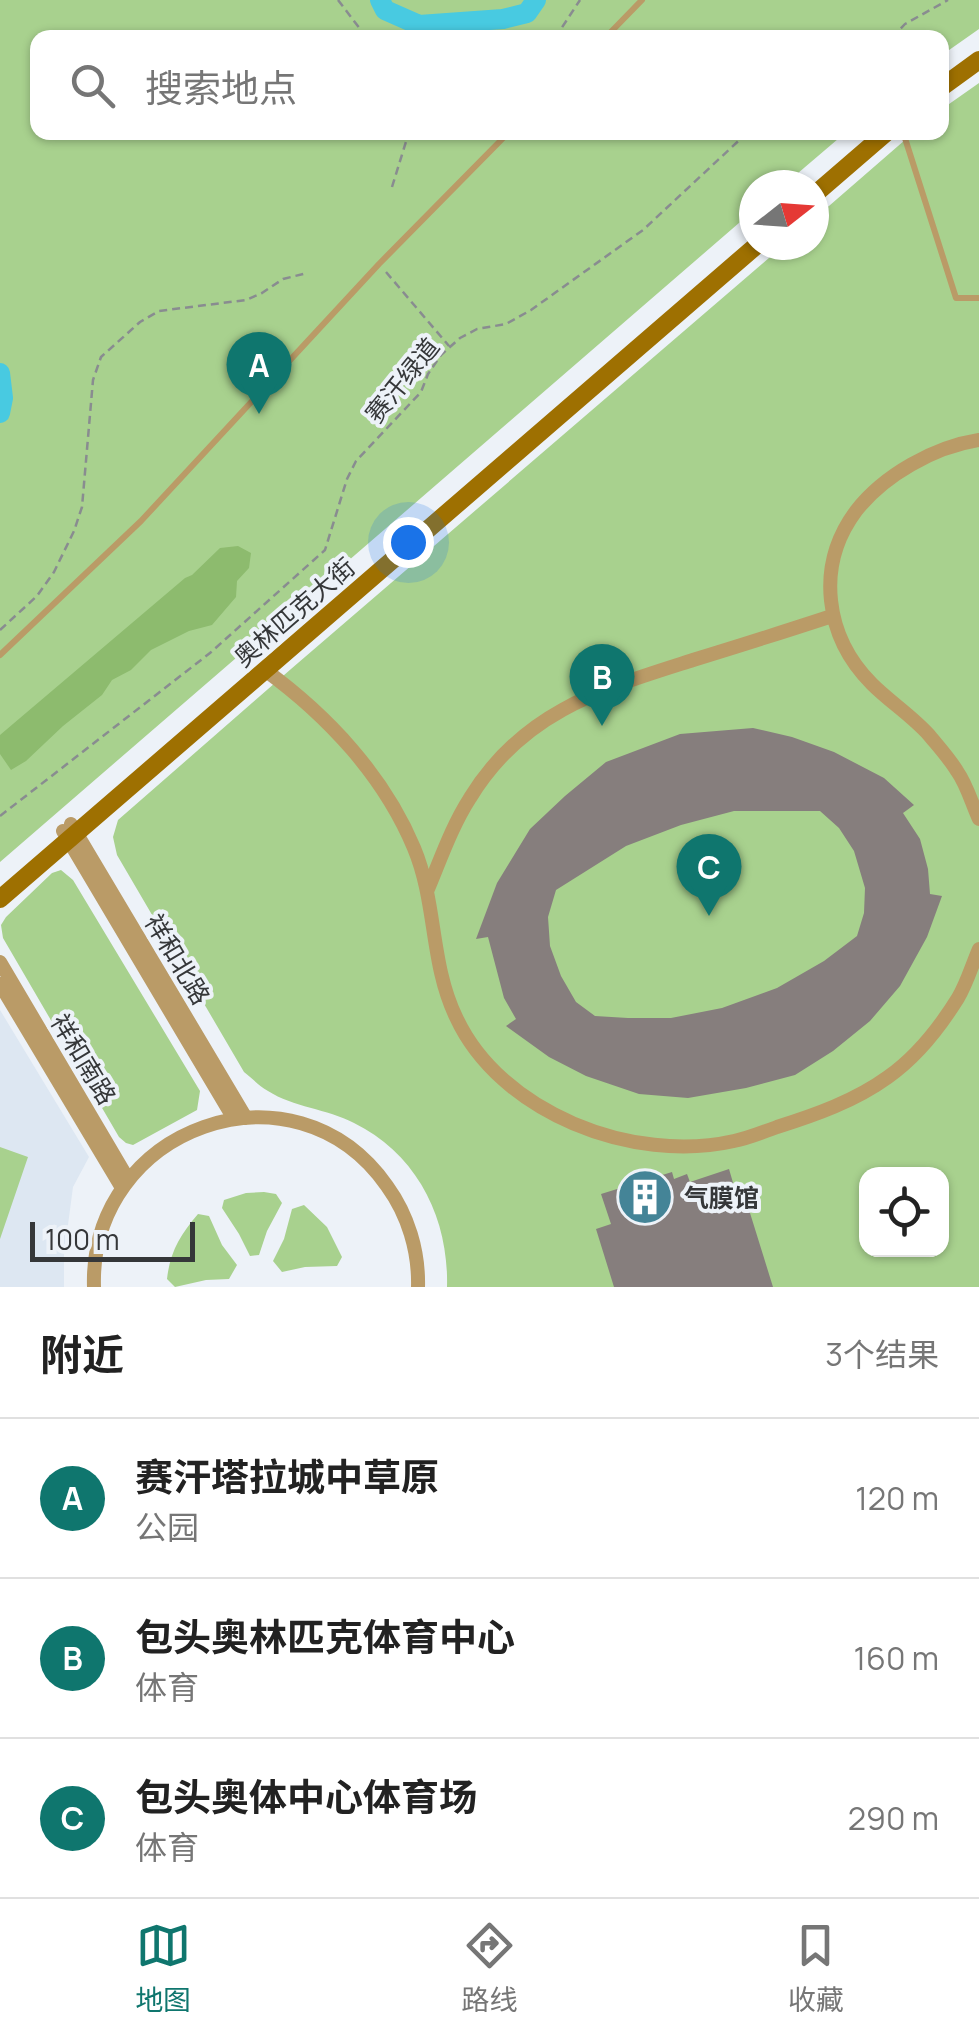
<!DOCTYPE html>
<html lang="zh">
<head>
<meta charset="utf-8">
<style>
  :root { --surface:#fff; --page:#f6f6f6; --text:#222; --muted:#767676; --line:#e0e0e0; --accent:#0f766e }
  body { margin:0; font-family:Manrope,"Noto Sans SC",sans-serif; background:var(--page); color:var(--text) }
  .controls { position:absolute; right:30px; bottom:30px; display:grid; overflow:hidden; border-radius:20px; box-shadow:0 2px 8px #0004 }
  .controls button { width:90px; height:90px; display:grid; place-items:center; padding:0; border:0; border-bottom:2px solid var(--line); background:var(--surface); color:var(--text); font:50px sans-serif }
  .compass { position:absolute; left:739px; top:170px; width:90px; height:90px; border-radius:50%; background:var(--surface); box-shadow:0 2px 8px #0004; rotate:73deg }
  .scale { position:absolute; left:30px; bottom:25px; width:165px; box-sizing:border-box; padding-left:10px; border:5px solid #353739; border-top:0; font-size:28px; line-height:35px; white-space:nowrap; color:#353739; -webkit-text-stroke:8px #edf2f8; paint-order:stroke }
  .you { position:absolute; left:408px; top:542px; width:35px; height:35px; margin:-25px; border:8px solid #fff; border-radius:50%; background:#1a73e8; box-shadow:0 0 0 15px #1a73e833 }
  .badge { display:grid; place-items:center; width:65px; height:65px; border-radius:50%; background:var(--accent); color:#fff; font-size:32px; font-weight:700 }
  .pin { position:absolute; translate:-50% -82px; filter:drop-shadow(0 2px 5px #0008) }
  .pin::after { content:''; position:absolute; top:52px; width:35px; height:30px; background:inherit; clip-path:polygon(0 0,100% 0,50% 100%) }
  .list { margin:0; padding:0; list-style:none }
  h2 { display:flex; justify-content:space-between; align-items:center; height:130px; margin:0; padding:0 40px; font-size:42px }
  h2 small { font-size:32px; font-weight:400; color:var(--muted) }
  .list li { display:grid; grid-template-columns:65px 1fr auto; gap:30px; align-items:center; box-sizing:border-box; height:160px; padding:0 40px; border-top:2px solid var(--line) }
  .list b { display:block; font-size:38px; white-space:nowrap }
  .list p { margin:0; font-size:32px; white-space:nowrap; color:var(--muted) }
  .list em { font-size:32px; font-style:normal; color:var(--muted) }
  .icon { flex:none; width:55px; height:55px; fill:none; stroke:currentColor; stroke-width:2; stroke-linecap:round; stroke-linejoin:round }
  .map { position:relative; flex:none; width:979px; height:1287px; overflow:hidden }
  .search { position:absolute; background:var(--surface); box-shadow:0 2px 8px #0004; left:30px; right:30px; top:30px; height:110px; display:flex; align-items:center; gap:25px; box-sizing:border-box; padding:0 35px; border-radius:20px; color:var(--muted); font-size:38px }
  .sheet { height:610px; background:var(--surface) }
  nav { display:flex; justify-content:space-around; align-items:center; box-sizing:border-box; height:140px; border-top:2px solid var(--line); background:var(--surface); font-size:28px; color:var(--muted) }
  nav a { display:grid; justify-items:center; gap:5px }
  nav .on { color:var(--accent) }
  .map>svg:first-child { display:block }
  .built { fill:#dde7f2 }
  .green { fill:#a8d18e; fill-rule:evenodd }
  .forest { fill:#8dbb6e }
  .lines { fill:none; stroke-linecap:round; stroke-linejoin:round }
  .river { stroke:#48cae1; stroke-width:20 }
  .building { fill:#867e7d; fill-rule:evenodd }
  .path { stroke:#898c90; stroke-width:2.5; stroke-dasharray:8 5; stroke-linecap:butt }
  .lane { stroke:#ba9b67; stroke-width:6 }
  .street { stroke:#ba9b67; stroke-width:14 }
  .secondary { stroke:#9e7001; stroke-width:18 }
  .labels { text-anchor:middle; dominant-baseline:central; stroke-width:8; stroke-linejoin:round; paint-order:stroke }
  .street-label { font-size:25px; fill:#353739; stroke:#edf2f8 }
  .poi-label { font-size:25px; font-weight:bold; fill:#353739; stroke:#edf2f8; text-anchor:start }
</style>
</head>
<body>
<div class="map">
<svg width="979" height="1287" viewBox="0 0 979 1287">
  <rect width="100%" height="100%" fill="#edf2f8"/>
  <path class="built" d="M0,1010l89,147 -16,30 -9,68v32h-64z"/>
  <path class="green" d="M0,0h979v29l-37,26v-17h-904v94l807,1 -61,52h-30v25l-754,652z
    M979,83v1204h-532c2,-69 -30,-133 -93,-164 -27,-14 -61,-16 -86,-32 -9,-5 -16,-13 -24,-19l-127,-217 -4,-18 5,-17 173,-151 493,-424h30v-26l99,-86 29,-1v-23zM866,1174h76v76h-76z
    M61,870l12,10 127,211 -3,19 -64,35 -7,-2 -7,-6 -116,-199 -2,-13 5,-8 46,-44z
    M0,1147l28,10 -28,82z
    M264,1192l12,2 6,9 -15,28 -8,24 -9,1 -11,-22 -17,-26 2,-8 22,-7z
    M304,1205l23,22 15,30 -5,9 -32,1 -23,5 -9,-11 11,-22 8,-30z
    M198,1214l11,2 13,29 15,20 -8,14 -23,1 -31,7 -8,-8c3,-27 13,-44 31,-65z"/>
  <path class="forest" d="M238,546l13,7 -2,15 -12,13 -1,16 -24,28 -23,6 -38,19 -20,20 -19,10 -10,15 -39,31 -37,35 -15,9 -11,-16v-19l185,-157 7,-3 28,-27z"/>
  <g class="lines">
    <path class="river" d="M380,0l5,10 34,15 84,-6 24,-6 9,-13
      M0,373l3,25 -3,15"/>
  </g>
  <path class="building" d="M753,728l39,9 42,15 50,26 30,27 -11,8 17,26 8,30 2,25 12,2 -15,41 -27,49 -30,35 -37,30 -38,24 -49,13 -58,10 -49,-4 -53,-18 -37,-19 -43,-31 10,-7 -12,-21 -16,-61 -12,2 21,-56 33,-54 35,-33 41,-34 74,-28zM734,811h86l19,17 15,23 11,37 -1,25 -7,23 -33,25 -47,27 -55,20 -51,10h-43l-33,-2 -19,-14 -15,-26 -11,-30 -2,-29 8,-27 70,-44 55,-21z
    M729,1169l5,17 7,-2 32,103h-159l-18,-58 15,-5 -10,-30 71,-22 2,7 13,-5 3,8z"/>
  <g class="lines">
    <path class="path" d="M338,0l29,38
      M555,38l25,-38
      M892,38l13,-14 43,-24
      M392,187l17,-55
      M386,272l63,74
      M0,630l37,-34 17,-24 20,-41 8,-24 11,-127 8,-23 39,-35 19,-11 87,-11 16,-7 21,-14 24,-6
      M0,816l210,-163 115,-103 22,-71 9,-18 65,-69 7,-18 13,-19 19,-17 17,-9 29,-5 25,-14 112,-80 105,-98"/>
    <path class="lane" d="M605,38l37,-38
      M903,132l53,166h23
      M0,655l141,-134 238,-257 130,-132"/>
    <path class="street" d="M979,440c-45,7 -95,35 -123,71 -41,55 -31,126 16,173 18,18 40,32 57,51 9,11 20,23 28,36 10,14 15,33 22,48
      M265,670c63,46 119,106 149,178 23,55 16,115 42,169 44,96 177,147 278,124 15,-3 29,-9 43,-14 38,-12 78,-26 111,-50 27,-19 52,-50 70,-79 9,-15 14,-33 21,-49
      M71,824l175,294
      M63,831l171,288
      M428,889c13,-31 24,-63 42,-91 53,-87 132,-109 223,-138 46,-14 93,-29 139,-44
      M0,962l128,217
      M0,984l122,204
      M94,1287c-5,-159 200,-234 293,-101 21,29 32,65 31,101"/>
    <path class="secondary" d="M942,87l37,-27
      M814,195l73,-63
      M0,899l757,-654"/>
  </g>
  <defs>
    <g id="building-disc" transform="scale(2.875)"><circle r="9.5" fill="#448497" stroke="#edf2f8"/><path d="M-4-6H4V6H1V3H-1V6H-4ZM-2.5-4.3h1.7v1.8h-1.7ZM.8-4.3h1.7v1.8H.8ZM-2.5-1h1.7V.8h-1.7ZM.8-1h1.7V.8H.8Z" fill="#fff"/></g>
  </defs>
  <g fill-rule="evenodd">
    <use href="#building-disc" x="645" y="1197"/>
  </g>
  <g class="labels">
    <g class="street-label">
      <text transform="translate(402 380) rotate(-51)">赛汗绿道</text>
      <text transform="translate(294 612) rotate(-41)">奥林匹克大街</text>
      <text transform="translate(178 959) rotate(59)">祥和北路</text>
      <text transform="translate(84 1059) rotate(59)">祥和南路</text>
    </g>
    <g class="poi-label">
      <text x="684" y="1197">气膜馆</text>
    </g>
  </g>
</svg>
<div class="controls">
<button><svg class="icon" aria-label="locate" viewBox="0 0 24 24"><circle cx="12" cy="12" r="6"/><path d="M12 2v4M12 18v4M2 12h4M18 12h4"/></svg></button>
</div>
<svg class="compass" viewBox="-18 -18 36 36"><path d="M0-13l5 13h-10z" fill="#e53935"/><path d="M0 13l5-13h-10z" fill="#767676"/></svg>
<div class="scale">100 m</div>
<div class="you"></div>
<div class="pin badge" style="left:259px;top:414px">A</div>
<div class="pin badge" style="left:602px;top:726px">B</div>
<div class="pin badge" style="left:709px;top:916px">C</div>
<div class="search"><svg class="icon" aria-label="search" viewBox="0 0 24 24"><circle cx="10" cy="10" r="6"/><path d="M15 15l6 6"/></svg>搜索地点</div>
</div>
<section class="sheet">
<h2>附近<small>3个结果</small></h2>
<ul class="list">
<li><span class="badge">A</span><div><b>赛汗塔拉城中草原</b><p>公园</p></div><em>120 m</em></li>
<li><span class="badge">B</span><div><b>包头奥林匹克体育中心</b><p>体育</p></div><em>160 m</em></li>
<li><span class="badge">C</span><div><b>包头奥体中心体育场</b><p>体育</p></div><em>290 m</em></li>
</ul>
</section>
<nav>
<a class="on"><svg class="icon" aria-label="map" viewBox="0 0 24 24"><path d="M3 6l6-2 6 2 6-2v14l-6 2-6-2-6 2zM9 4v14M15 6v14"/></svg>地图</a>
<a><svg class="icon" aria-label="directions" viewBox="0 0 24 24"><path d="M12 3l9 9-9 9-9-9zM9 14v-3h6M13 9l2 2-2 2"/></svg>路线</a>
<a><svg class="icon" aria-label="saved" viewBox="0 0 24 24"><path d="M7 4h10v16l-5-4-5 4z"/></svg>收藏</a>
</nav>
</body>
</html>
